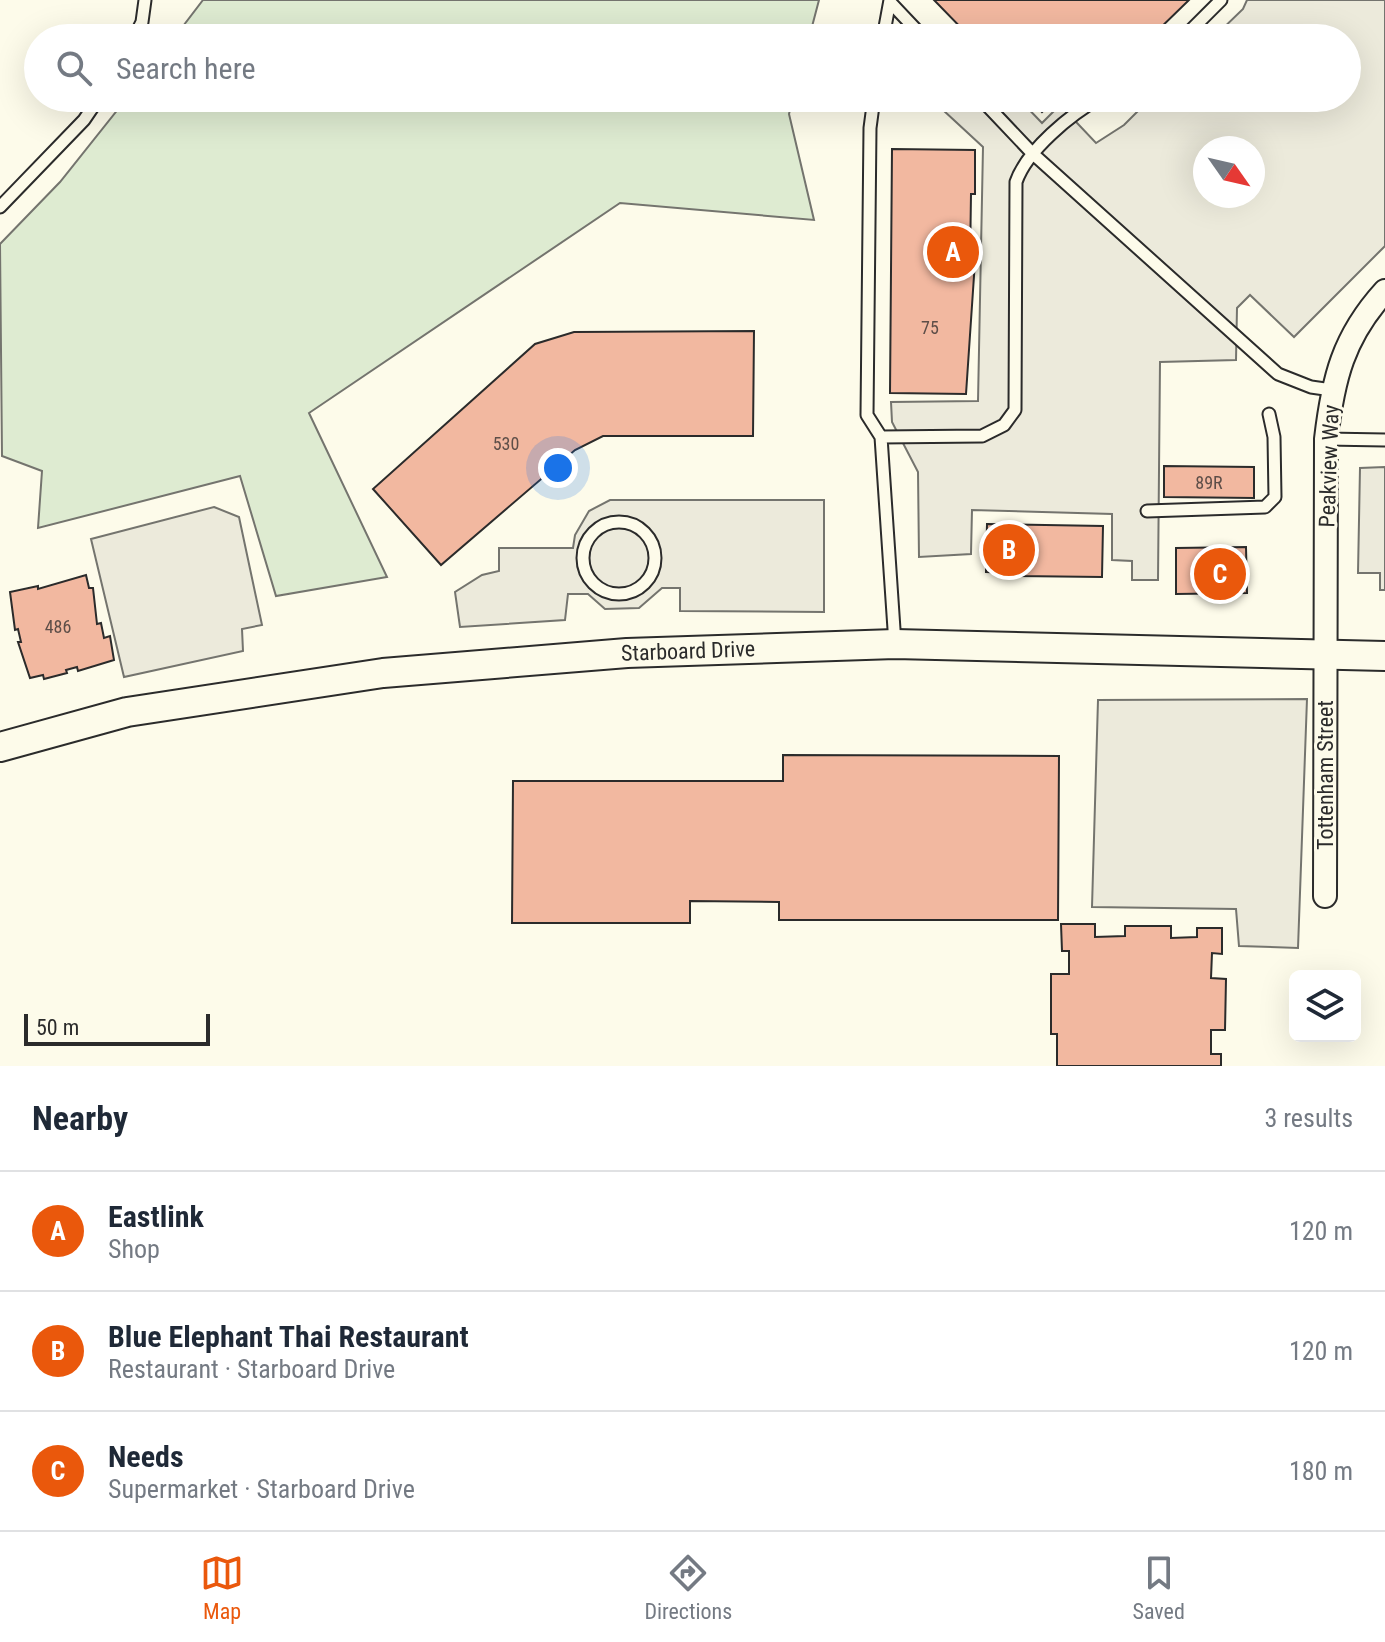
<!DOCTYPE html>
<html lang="en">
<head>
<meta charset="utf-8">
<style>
  :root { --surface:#fff; --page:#f2f2f3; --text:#1f2937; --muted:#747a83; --line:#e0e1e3; --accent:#ea580c }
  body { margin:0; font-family:"Roboto Condensed",sans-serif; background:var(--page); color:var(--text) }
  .controls { position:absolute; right:24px; bottom:24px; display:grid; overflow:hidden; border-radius:12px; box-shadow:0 8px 32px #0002 }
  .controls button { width:72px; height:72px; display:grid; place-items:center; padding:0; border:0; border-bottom:2px solid var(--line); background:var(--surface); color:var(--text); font:40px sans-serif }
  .compass { position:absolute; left:1193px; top:136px; width:72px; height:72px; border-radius:50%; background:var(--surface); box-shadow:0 8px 32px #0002; rotate:124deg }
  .scale { position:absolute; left:24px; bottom:20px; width:186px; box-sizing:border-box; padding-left:8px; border:4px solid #2b2b2b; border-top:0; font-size:22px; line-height:28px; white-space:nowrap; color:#2b2b2b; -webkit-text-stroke:6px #fdfbea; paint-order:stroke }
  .you { position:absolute; left:558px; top:468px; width:28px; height:28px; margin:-20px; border:6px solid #fff; border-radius:50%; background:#1a73e8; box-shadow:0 0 0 12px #1a73e833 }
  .badge { display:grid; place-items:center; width:52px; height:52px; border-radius:50%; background:var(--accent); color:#fff; font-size:26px; font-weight:700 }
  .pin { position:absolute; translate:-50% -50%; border:4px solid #fff; box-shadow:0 2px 8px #0006 }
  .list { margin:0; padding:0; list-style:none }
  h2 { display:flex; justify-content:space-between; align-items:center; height:104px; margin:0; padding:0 32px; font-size:34px }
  h2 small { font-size:26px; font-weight:400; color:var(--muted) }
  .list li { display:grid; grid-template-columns:52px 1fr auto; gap:24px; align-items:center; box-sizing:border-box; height:120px; padding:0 32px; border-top:2px solid var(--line) }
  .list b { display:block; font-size:30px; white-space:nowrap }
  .list p { margin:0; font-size:26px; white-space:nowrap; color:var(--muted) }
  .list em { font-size:26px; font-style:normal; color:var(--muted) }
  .icon { flex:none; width:44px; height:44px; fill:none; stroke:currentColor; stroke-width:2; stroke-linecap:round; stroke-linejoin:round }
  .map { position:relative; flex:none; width:1385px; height:1066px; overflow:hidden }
  .search { position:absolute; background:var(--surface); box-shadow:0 8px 32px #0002; left:24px; right:24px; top:24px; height:88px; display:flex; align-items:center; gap:20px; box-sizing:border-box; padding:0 28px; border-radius:44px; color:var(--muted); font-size:30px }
  .sheet { height:464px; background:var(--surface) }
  nav { display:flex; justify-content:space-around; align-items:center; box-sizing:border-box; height:112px; border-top:2px solid var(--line); background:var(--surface); font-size:22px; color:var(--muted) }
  nav a { display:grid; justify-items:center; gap:4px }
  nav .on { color:var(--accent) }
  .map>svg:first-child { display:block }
  .green { fill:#deebd1; stroke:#74746e; stroke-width:2 }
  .parking { fill:#eceadb; stroke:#74746e; stroke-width:2; fill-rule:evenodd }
  .building { fill:#f2b8a0; stroke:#2b2b2b; stroke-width:2 }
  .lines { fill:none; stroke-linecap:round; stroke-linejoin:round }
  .service-casing { stroke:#2b2b2b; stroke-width:15 }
  .minor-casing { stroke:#2b2b2b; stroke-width:26 }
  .tertiary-casing { stroke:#2b2b2b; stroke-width:32 }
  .service { stroke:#fdfbea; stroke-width:11 }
  .minor { stroke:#fdfbea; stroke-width:22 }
  .tertiary { stroke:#fdfbea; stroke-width:28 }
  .labels { text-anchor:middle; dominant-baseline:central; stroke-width:6; stroke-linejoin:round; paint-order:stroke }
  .number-label { font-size:18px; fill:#5d4e48 }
  .street-label { font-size:22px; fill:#2b2b2b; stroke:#fdfbea }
</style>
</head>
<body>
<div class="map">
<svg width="1385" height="1066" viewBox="0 0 1385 1066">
  <rect width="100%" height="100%" fill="#fdfbea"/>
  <path class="green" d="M203,0h616l-10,38h-635z
    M127,98h666l-4,16 25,106 -194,-17 -311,210 78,164 -111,19 -36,-120 -202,52 4,-57 -40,-15 -2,-212 60,-62z"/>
  <path class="parking" d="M1247,0h138v246l-91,91 -44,-42 -13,13 -1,52 -76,2 -2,218h-26v-19l-20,-1v-46l-140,-4 -1,44 -52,3 -1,-85 -26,-50 -1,-20 87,-1 5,-254 -53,-49h88l24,25 18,-18 36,38 28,-18 27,-27h196v-60h-134l30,-29zM1205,148h48v48h-48z
    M1385,467v123h-5v-17h-22l2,-105z
    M610,500h214v112l-144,-1v-23h-18l-23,20 -34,1 -17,-15h-20l-3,26 -105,7 -5,-35 27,-17 17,-4v-23h74l2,-13 14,-24z
    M214,507l25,10 23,108 -20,4 1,22 -119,26 -33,-138z
    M1307,699l-9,249 -59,-2 -3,-37 -144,-2 6,-207z"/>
  <path class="building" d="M934,0h255l-39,38h-179z
    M1029,98h28l-15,14z
    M892,149l83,1v44h-4l-1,67h5l-9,133 -76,-1z
    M754,331l-1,105h-150l-28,14 -134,115 -68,-76 162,-145 39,-12z
    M1164,466l90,1v31l-90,-1z
    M987,524l116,2 -1,51 -85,-1v-3l-31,-1z
    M1246,547l1,46 -71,1v-46z
    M86,575l3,13h4l4,36 4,-1 3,15 6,-2 4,24 -36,11 -1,-4 -11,3 1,3 -23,6 -1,-4 -13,3 -12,-36h3l-3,-13 -3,1 -5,-38 28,-6v3z
    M783,755l276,1 -1,164h-279v-18l-89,-1v22h-178l1,-142h270z
    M1061,924h34v13l30,-1v-10h46v12l26,-1v-9h25v26l-10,-1 -1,25 15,1 -1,51h-14v24h10v12h-164v-32h-6v-60h18v-23h-7z"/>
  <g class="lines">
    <g class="service-casing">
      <path id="service" d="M890,2l34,36
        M134,38l8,-16 3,-22
        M883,38l7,-38
        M1183,38l38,-38
        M874,98l-4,30 -3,287 14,22 14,207
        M980,98l52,55 246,221 33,13 21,3
        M0,207l84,-87 15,-22
        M881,437l101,-1 22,-11 11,-15 1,-228c11,-32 55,-68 84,-84
        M1326,439l59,1
        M1147,511l118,-4 10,-10 -1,-60 -5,-23
        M583 558a36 36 0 1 1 72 0a36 36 0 1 1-72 0Z"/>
    </g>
    <g class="minor-casing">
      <path id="minor" d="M1325,896l1,-457c7,-60 17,-102 59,-148"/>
    </g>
    <g class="tertiary-casing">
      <path id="tertiary" d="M0,747l127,-35 256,-39 244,-20 268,-9 490,12"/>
    </g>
    <use href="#service" class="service"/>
    <use href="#minor" class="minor"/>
    <use href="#tertiary" class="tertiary"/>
  </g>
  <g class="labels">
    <g class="number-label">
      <text x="930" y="327">75</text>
      <text x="506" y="443">530</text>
      <text x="1209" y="482">89R</text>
      <text x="58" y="626">486</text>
    </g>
    <g class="street-label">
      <text transform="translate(1329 466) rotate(-88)">Peakview Way</text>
      <text transform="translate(688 651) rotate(-2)">Starboard Drive</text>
      <text transform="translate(1325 775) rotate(-90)">Tottenham Street</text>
    </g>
  </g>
</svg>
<div class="controls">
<button><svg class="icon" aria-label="layers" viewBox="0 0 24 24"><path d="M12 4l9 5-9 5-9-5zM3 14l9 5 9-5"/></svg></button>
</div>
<svg class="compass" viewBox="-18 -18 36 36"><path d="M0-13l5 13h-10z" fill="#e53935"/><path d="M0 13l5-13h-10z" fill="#747a83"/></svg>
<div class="scale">50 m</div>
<div class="you"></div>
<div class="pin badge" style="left:953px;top:252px">A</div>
<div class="pin badge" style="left:1009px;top:550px">B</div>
<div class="pin badge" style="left:1220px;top:574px">C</div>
<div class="search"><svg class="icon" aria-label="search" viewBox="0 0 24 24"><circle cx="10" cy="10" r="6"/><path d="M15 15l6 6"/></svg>Search here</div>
</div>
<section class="sheet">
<h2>Nearby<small>3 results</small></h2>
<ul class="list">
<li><span class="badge">A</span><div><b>Eastlink</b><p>Shop</p></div><em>120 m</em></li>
<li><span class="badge">B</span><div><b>Blue Elephant Thai Restaurant</b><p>Restaurant · Starboard Drive</p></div><em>120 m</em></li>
<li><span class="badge">C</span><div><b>Needs</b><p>Supermarket · Starboard Drive</p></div><em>180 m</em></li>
</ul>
</section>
<nav>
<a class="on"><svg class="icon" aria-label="map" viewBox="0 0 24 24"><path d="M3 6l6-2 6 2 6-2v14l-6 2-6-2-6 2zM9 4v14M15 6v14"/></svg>Map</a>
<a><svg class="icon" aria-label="directions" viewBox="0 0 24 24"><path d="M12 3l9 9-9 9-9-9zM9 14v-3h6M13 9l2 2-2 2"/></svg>Directions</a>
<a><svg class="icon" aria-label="saved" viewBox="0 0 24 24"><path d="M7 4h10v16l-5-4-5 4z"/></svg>Saved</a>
</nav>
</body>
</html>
